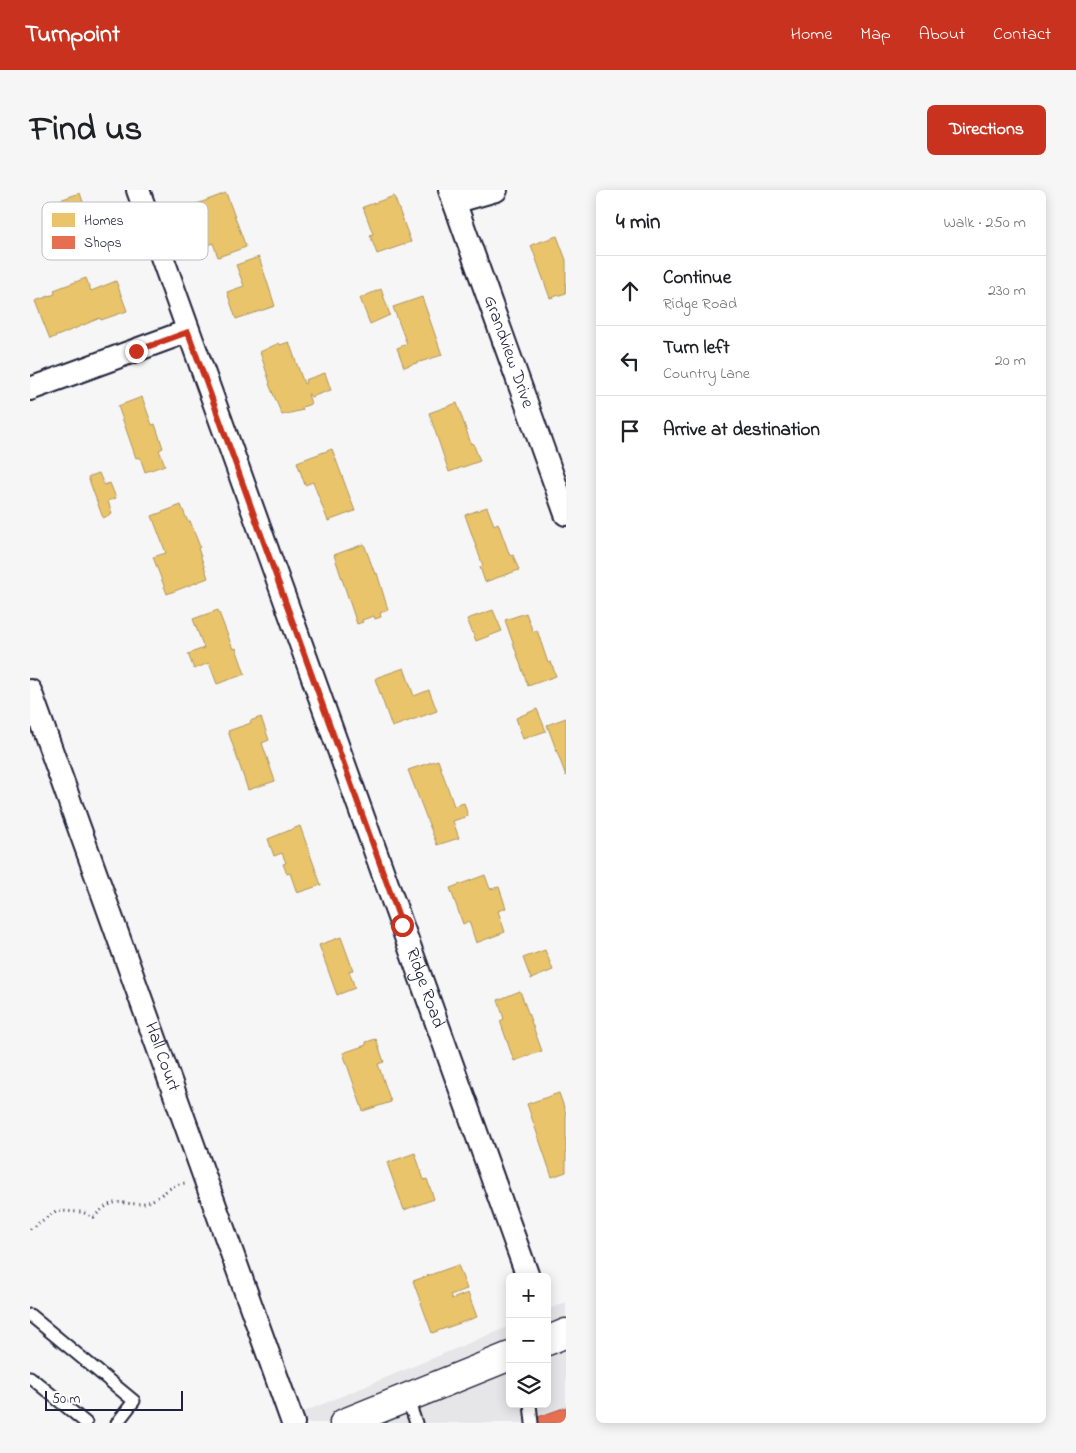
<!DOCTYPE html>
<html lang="en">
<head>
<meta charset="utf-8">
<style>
  :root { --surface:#fff; --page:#f6f6f6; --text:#202124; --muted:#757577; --line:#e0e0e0; --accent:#c8321e }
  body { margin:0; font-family:"Indie Flower",sans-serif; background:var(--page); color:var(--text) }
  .controls { position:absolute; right:15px; bottom:15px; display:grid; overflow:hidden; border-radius:8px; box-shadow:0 2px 12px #0003 }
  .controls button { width:45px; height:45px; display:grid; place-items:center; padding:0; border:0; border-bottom:1px solid var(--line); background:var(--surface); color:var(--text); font:25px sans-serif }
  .scale { position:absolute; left:15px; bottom:12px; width:138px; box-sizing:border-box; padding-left:5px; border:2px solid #22223b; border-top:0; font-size:14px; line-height:18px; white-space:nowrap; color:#22223b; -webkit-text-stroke:4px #fff; paint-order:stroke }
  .stop { position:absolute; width:15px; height:15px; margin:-11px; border:4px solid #c8321e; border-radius:50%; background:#fff }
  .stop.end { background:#c8321e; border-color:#fff; box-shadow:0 1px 5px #0008 }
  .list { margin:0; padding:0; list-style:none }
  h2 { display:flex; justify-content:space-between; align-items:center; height:65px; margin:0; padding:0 20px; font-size:21px }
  h2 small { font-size:16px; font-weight:400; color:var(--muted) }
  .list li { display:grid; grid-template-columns:32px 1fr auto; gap:15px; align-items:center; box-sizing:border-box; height:70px; padding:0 20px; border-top:1px solid var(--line) }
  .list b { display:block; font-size:19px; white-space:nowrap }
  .list p { margin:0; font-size:16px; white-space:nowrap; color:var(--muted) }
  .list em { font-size:16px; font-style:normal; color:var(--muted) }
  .icon { flex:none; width:28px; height:28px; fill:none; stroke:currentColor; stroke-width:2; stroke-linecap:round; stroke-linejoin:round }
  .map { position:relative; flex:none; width:536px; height:1233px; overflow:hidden; border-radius:8px }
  header { display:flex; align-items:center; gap:30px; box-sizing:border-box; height:70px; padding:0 25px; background:var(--accent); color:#fff }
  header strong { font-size:24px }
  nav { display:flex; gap:28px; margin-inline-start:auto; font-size:18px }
  .intro { display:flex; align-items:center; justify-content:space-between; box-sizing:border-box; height:120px; padding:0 30px }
  h1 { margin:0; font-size:35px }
  .button { padding:12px 22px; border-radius:8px; background:var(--accent); color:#fff; font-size:18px; font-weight:700 }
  main { display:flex; gap:30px; padding:0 30px }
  aside { flex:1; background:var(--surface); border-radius:8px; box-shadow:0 2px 12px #0003 }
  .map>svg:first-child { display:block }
  .built { fill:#e6e6e9 }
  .homes { fill:#e9c46a; stroke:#ad935c }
  .shops { fill:#e76f51; stroke:#ac584a }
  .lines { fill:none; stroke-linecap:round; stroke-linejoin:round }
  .lane-casing { stroke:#22223b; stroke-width:15 }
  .street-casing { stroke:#22223b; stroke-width:26 }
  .secondary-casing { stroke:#22223b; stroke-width:31 }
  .path { stroke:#22223b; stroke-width:3; stroke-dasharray:1 4; stroke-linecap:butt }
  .lane { stroke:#fff; stroke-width:11 }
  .street { stroke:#fff; stroke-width:22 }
  .secondary { stroke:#fff; stroke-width:28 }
  .route { stroke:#c8321e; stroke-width:6 }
  .labels { text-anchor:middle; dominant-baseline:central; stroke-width:5; stroke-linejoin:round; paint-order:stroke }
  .street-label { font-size:18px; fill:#22223b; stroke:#fff }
  .key { fill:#fff; stroke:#bdbdc4; stroke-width:1 }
  .key-label { font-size:14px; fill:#22223b }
</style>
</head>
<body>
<header>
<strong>Turnpoint</strong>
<nav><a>Home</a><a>Map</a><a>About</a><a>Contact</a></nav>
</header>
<div class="intro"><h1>Find us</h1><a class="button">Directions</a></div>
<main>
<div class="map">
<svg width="536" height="1233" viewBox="0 0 536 1233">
  <rect width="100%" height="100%" fill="#f6f6f7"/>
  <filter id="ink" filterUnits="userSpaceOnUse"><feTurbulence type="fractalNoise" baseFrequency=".02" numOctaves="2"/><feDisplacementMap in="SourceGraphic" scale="10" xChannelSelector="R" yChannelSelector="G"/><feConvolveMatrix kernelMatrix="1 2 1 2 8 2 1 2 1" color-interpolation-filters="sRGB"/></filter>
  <g filter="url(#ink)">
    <path class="built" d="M536,1112v121h-289l233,-97v78h37v-94z"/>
    <path class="homes" d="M50,3l5,15 5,-1 11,29 -33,12 -14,-46z
      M196,3l20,54 -28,10 -5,-14 -4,2 -15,-40z
      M364,6l17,46 -34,12 -7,-19 3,-1 -10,-27z
      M527,46l9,24v33l-16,5 -19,-53z
      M229,67l16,49 -39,13 -9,-27 17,-6 -8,-21z
      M56,88l5,13 25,-10 11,30 -26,9 -1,-2 -50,21 -15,-38 20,-7 -1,-4z
      M351,99l9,26 -20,9 -10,-26z
      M392,107l20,58 -38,12 -7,-19 10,-4 -14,-37z
      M259,152l15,42 2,-1 -1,-3 20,-7 6,17 -20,7 -2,-3h-1l3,10 -9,3 1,3 -21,5 -13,-31 1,-1 -10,-31 19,-9 1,2z
      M112,207l10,28 3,-1 8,24 -4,2 6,15 -20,7 -5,-15 -4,1 -18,-52z
      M427,213l14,41 2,-1 7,18 -31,11 -20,-59z
      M302,259l23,62 -27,10 -15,-39 -8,3 -8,-23z
      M69,283l5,12 6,-2 6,15 -8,3 4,13 -9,4 -15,-41z
      M151,315l7,17 2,-1 10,26 -2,1 10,30 -41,16 -14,-37 13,-4 -14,-37z
      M457,317l7,18 4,-2 12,33 3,-1 6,15 -34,12 -5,-15 3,-1 -18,-51z
      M334,354l11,30 2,-1 11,37 -8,3 1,4 -6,2 -1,-3 -12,4 1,2 -6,2 -23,-69z
      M188,420l15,39 3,-1 9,26 -28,10 -8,-21 -15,6 -6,-15 16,-6 -11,-29z
      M463,420l9,21 -26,10 -9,-22z
      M496,423l7,19 4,-2 11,33 3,-1 5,14 -28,10 -23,-66z
      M374,478l10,28 15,-6 8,21 -45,16 -17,-48 3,-2z
      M507,519l9,22 -23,8 -7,-21z
      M231,527l8,23 -7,3 13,38 -27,9 -20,-59 23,-8 -1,-2z
      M536,528v58l-19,-51z
      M408,570l16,46 10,-3 4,13 -15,5 6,17 -22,7 -29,-75z
      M270,636l21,59 -24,8 -7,-20 -3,1 -4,-10 3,-1 -4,-10 -8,3 -6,-17z
      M455,685l5,14 9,-2 7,21 -8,3 7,21 -29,11 -7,-22 -6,3 -13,-36z
      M311,747l12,33 -4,1 6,17 -18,7 -18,-50z
      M515,760l8,20 -22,9 -8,-21z
      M490,801l22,60 -28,10 -14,-40 4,-2 -6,-19z
      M346,849l8,23 -6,2 13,38 -28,9 -20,-58 23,-8v-3z
      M529,903l7,20v59l-14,5 -25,-73z
      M385,963l9,27 3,-1 7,20 -30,11 -17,-47z
      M428,1075l9,24 -17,6 2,4 16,-6 9,24 -45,16 -19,-52z"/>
    <path class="shops" d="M536,1217v16h-29l-2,-5z"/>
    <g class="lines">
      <g class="lane-casing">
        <path id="lane" d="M0,1125l104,86 -17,22
          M0,1187l56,46
          M377,1207l9,26
          M500,1214l2,19"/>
      </g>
      <g class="street-casing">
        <g id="street">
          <path id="s1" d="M108,0l390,1087"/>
          <path id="s2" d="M420,0l116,324"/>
          <path d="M424,12l42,-12"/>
          <path d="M0,199l158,-58"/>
          <path id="s3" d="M0,501l263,732"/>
        </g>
      </g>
      <g class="secondary-casing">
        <path id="secondary" d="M517,1151l19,-8
          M314,1233l166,-67"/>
      </g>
      <path class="path" d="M0,1039l26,-18 26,1 12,5c23,-24 26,-10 51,-14 12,-3 20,-13 31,-18 3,-1 8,-2 12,-2"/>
      <use href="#lane" class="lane"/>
      <use href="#street" class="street"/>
      <use href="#secondary" class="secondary"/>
    </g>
  </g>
  <g class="lines" filter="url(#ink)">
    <path class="route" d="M106,161l52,-19 214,593"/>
  </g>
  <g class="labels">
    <g class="street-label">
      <text stroke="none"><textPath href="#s2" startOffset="172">Grandview Drive</textPath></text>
      <text stroke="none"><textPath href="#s1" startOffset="848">Ridge Road</textPath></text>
      <text stroke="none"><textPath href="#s3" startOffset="389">Hall Court</textPath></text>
    </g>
  </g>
  <rect x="12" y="12" width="166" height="58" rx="8" class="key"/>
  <rect x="22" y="23" width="23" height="14" fill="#e9c46a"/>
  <rect x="22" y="46" width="23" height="13" fill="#e76f51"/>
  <g class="key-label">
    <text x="54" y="35">Homes</text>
    <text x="54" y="57">Shops</text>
  </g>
</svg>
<div class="controls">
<button>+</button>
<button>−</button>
<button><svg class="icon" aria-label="layers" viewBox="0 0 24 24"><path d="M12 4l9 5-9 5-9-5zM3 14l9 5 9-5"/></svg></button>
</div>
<div class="scale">50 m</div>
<div class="stop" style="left:372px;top:735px"></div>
<div class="stop end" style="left:106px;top:161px"></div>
</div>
<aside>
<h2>4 min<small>Walk · 250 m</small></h2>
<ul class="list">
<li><svg class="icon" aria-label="ahead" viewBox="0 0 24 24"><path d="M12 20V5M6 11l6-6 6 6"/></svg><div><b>Continue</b><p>Ridge Road</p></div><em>230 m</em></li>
<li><svg class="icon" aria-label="left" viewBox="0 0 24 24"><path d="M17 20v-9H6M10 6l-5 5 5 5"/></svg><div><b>Turn left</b><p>Country Lane</p></div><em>20 m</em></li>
<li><svg class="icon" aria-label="arrive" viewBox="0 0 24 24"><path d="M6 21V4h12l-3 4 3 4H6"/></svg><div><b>Arrive at destination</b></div></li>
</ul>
</aside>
</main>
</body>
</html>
